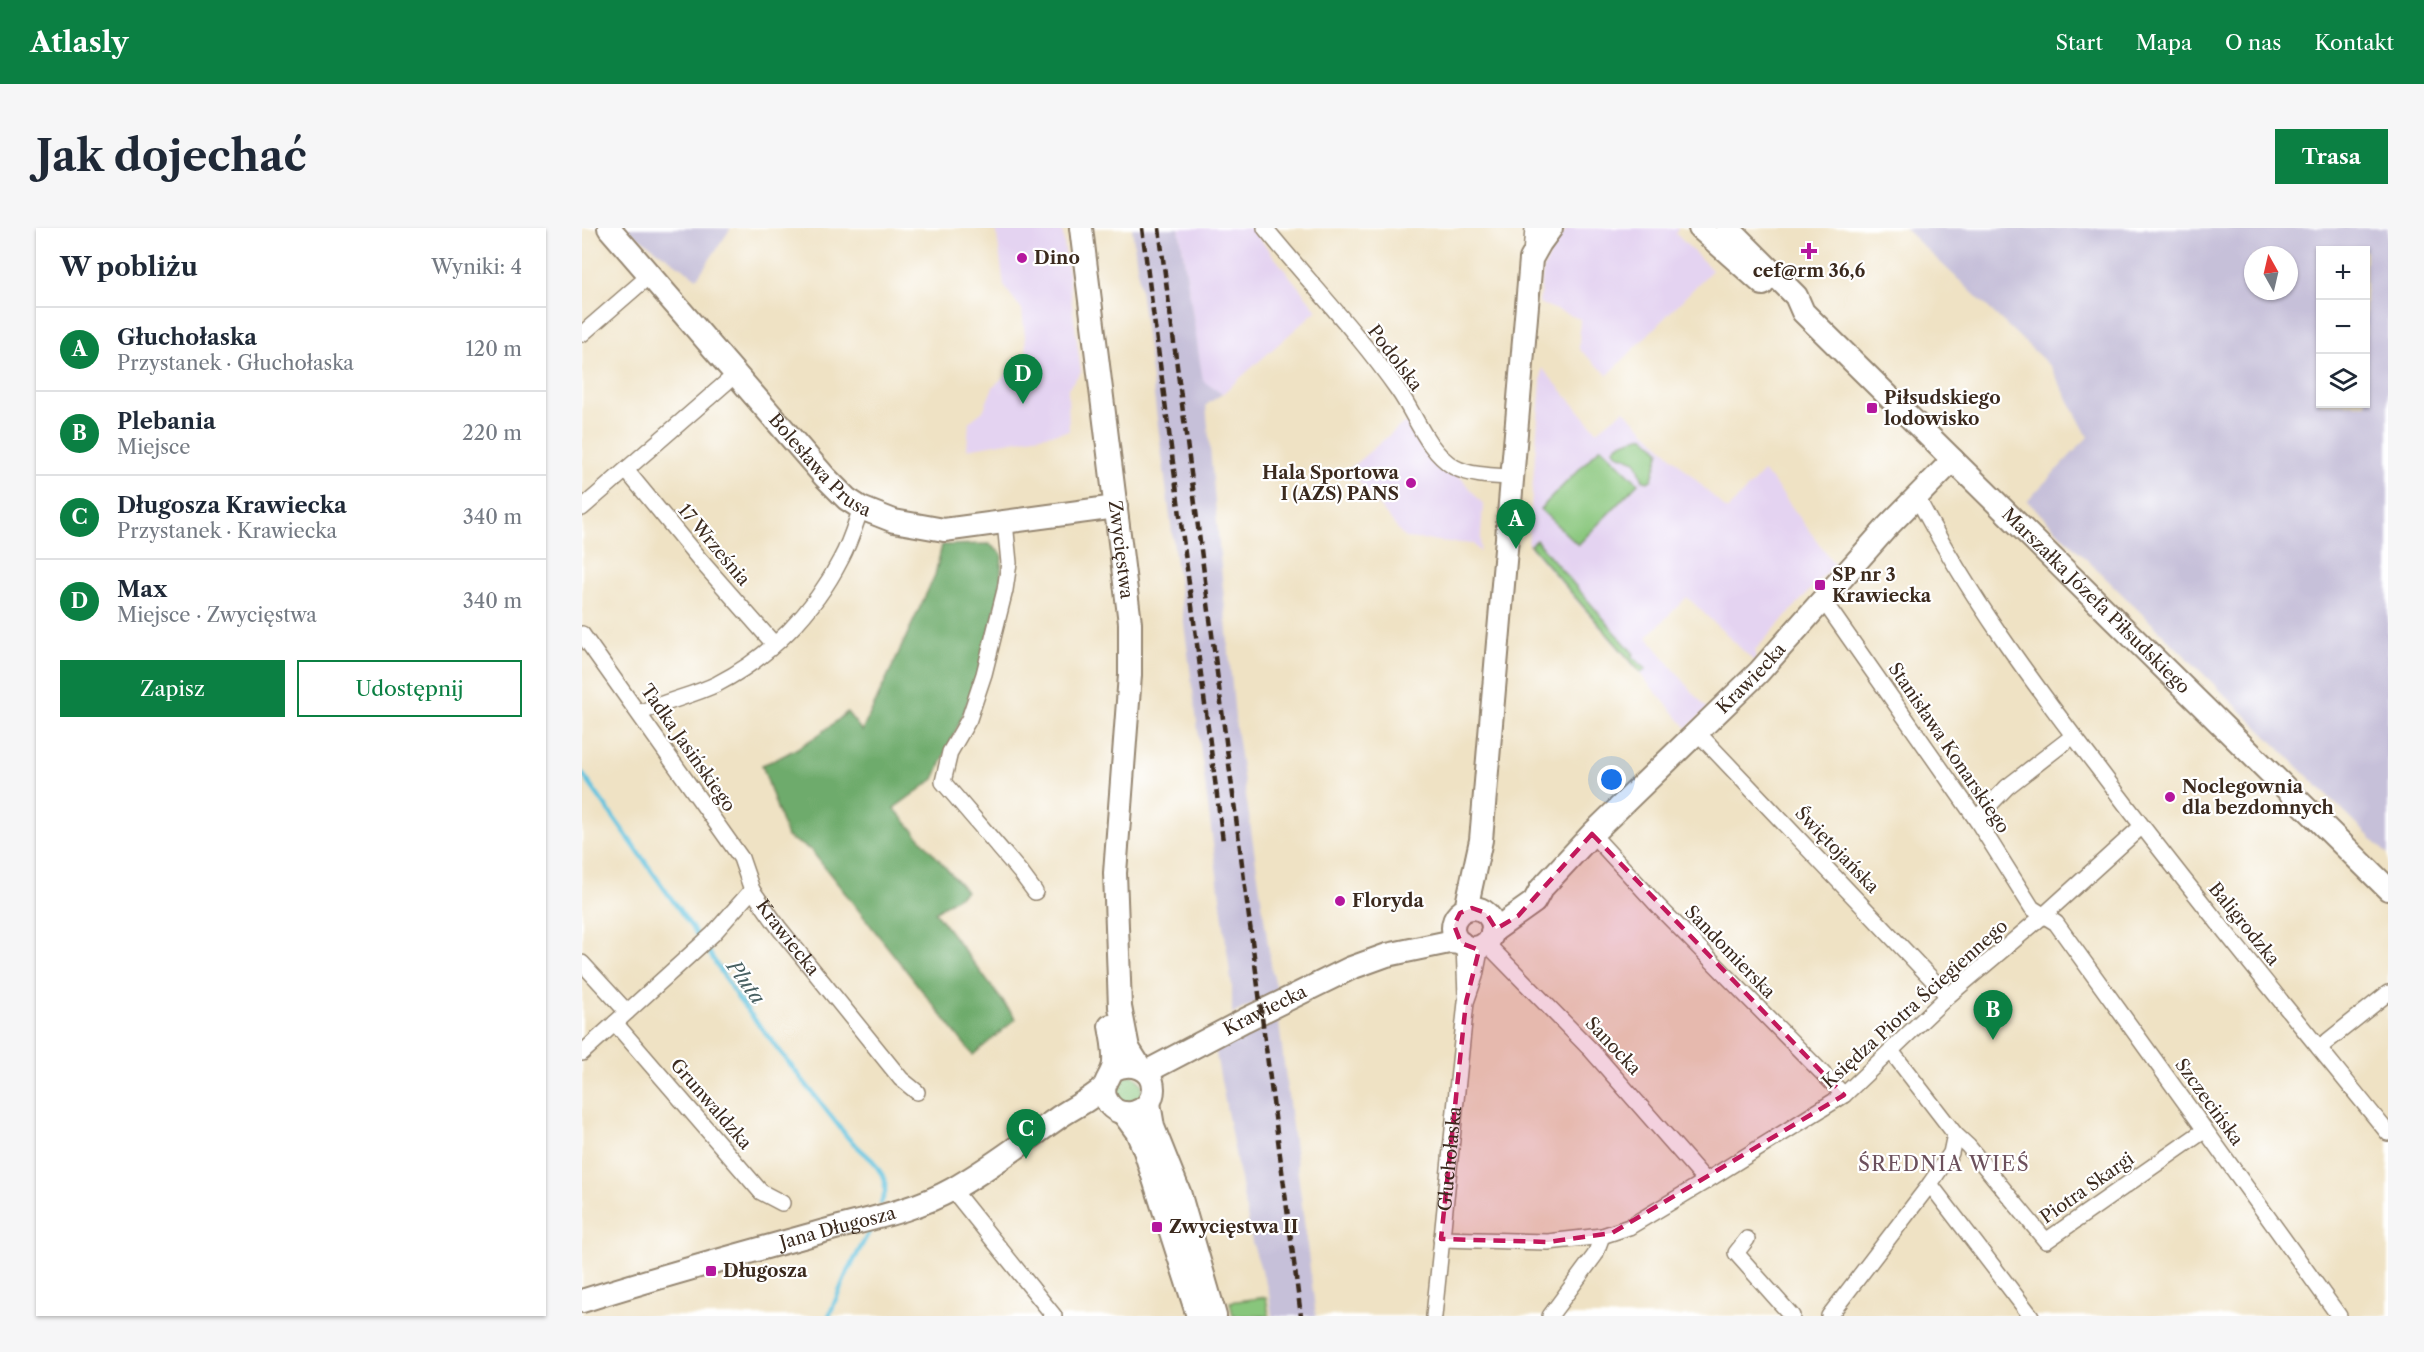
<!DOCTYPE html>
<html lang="pl">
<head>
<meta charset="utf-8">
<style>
  :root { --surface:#fff; --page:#f6f6f7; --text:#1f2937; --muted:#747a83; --line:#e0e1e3; --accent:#0b8043 }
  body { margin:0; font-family:"Libre Caslon Text",serif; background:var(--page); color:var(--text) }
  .controls { position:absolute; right:18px; top:18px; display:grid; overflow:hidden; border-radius:0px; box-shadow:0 2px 4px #0004 }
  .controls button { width:54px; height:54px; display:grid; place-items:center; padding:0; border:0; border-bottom:2px solid var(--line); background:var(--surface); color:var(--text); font:30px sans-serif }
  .compass { position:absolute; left:1662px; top:18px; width:54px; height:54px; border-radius:50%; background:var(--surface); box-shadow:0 2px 4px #0004; rotate:352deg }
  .you { position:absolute; left:1030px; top:552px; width:21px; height:21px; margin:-15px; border:4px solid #fff; border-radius:50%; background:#1a73e8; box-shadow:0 0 0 9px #1a73e833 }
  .badge { display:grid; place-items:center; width:39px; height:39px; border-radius:50%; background:var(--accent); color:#fff; font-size:20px; font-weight:700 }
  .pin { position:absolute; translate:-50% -50px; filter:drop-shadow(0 2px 3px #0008) }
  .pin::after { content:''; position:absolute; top:32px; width:21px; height:18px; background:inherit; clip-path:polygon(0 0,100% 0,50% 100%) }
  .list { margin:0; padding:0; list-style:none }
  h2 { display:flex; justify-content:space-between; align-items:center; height:78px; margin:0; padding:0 24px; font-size:26px }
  h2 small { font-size:20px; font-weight:400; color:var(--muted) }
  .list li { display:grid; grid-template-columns:39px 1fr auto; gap:18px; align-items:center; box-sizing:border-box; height:84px; padding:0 24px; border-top:2px solid var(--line) }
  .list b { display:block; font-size:22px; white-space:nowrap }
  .list p { margin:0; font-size:20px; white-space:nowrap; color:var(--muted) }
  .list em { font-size:20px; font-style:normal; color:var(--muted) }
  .actions { display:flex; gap:12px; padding:18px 24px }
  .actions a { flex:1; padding:14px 0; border:2px solid var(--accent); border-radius:0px; text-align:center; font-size:21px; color:var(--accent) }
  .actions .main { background:var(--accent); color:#fff }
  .icon { flex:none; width:33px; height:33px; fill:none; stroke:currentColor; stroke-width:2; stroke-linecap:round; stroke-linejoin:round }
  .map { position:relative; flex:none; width:1806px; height:1088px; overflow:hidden; border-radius:0px }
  header { display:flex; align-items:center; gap:36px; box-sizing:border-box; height:84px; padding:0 30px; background:var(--accent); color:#fff }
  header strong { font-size:28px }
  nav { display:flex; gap:33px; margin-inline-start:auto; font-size:21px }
  .intro { display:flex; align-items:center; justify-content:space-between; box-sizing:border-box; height:144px; padding:0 36px }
  h1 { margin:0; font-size:42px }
  .button { padding:15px 27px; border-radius:0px; background:var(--accent); color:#fff; font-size:21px; font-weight:700 }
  main { display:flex; gap:36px; padding:0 36px }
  aside { flex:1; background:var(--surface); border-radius:0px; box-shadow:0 2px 4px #0004 }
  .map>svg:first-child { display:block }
  .built { fill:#e4d3f1 }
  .industrial { fill:#c6c0d9; fill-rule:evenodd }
  .green { fill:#88c67c; stroke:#62784d; stroke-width:1.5 }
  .forest { fill:#6eab6c; stroke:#546a45; stroke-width:1.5 }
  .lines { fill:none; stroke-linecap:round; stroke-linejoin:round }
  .stream { stroke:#61c3df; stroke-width:4.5 }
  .street-casing { stroke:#958671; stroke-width:18 }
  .secondary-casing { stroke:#958671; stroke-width:26 }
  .street { stroke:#fff; stroke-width:15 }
  .secondary { stroke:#fff; stroke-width:22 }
  .rail { stroke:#3b2a1e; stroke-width:4.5; stroke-dasharray:9 4.5; stroke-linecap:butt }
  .marked { fill:#c2185b; fill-opacity:0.2; stroke:#c2185b; stroke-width:4.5; stroke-dasharray:12 8; stroke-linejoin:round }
  .poi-dot { fill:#b5179e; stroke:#fff; stroke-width:2 }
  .labels { text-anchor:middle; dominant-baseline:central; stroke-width:4.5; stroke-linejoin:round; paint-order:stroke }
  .poi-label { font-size:18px; font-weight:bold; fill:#3b2a1e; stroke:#fff; text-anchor:start }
  .street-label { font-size:18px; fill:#3b2a1e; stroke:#fff }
  .water-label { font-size:20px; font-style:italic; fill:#486062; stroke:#fff }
  .neighbourhood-label { font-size:20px; letter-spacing:1.5px; fill:#6c505c; stroke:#fff }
</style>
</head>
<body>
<header>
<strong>Atlasly</strong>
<nav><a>Start</a><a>Mapa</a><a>O nas</a><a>Kontakt</a></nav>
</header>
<div class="intro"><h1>Jak dojechać</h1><a class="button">Trasa</a></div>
<main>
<aside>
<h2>W pobliżu<small>Wyniki: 4</small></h2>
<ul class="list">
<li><span class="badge">A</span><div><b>Głuchołaska</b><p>Przystanek · Głuchołaska</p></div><em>120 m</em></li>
<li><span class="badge">B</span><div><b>Plebania</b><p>Miejsce</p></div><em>220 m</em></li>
<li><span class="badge">C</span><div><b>Długosza Krawiecka</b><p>Przystanek · Krawiecka</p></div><em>340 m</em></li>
<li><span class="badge">D</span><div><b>Max</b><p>Miejsce · Zwycięstwa</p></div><em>340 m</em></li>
</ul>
<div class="actions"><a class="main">Zapisz</a><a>Udostępnij</a></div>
</aside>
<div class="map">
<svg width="1806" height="1088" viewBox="0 0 1806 1088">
  <rect width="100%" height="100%" fill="#fff"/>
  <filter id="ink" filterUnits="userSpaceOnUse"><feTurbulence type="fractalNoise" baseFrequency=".0167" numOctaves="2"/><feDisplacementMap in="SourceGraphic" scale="12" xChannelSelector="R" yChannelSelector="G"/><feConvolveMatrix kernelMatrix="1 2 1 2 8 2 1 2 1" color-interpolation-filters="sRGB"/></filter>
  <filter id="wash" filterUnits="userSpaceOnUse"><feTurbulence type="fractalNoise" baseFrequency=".008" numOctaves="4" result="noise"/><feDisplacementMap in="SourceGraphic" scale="24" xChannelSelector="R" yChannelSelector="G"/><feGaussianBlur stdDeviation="1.35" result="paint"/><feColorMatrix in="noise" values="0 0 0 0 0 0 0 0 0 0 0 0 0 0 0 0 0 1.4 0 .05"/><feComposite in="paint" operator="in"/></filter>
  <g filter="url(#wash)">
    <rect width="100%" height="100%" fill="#efe2c4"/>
    <path class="built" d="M414,0h66l19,144 -13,16 1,43 -102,18 2,-27 14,-11 10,-24 34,-33 -5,-44 -18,-24z
      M597,0h72l66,82 -95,84 -19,-12z
      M986,0h110l-2,6 36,36 -104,105 -29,-26 1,-30 -41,-16 4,-34 13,-27z
      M960,140l55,63 27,-21 103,100 36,-38 9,8 62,84 -79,86v12l-68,-65 -40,40 60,72 -20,19 -159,-183z
      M824,193l8,15 22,24 25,18 22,26 -3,48 -7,-8 -68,-6 -56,-69z"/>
    <path class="industrial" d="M43,0h106l-34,50z
      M550,0h47l24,153 19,13 -16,11 30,323 36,243 6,21 -46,22v-26z
      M1322,0h484v627l-361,-354 61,-64 -37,-70zM1784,22v154h-46v-154zM1671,27h36v36h-36z
      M696,788l38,300h-44l-3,-23 -17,-51 -37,-193z"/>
    <path class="green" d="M1063,208l15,15 -8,28 -4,3 -5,-2 -7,-19 -19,-7 -3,-5c6,-8 21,-11 31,-13z
      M1019,219l37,36 -60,62 -38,-36z
      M954,312l98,114 -2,2 14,13 -5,4 -111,-128z
      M551,847l9,9v12l-9,8 -16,-4 -4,-15 5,-7z
      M684,1069l3,19h-36l-3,-14z"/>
    <path class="forest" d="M407,316l13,10 -2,37 -22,85 -18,45 -26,58 -40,29 72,83 -31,21 81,107 -43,36 -162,-205 -24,-13 -25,-72c30,-11 62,-32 85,-53l15,19 73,-156 7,-30z"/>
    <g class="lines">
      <path class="stream" d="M0,545l123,173 32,51 112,142 24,22 12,18v14l-4,10
        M247,1088l17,-41 24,-45"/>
    </g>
  </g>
  <g filter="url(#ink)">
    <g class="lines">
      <g class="street-casing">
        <g id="street">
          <path d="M683,0c44,54 93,105 133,162 18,25 28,60 56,77 16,9 40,9 58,10"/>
          <path d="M949,27l2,-27"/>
          <path d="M0,106l68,-59"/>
          <path d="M44,242l74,90 74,84"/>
          <path d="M1335,269c50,97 115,185 181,271 93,124 192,244 290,365"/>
          <path d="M0,280l154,-134"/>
          <path d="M423,294l4,41 -4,27 -21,84 -15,45 -19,33 -7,30 78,91 14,19"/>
          <path d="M1241,372l153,219 56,89 24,15 283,393"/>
          <path id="s1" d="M0,406l159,224 11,32 27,38 122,151 16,13"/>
          <path d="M58,485c25,-12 52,-17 77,-29 53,-27 97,-72 124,-125 9,-16 14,-34 20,-51"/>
          <path d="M1116,505l250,263"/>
          <path d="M1394,591l31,-32 66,-51"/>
          <path d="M1010,606l67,73 185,188"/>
          <path d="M904,715l106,108 114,130"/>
          <path d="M882,717l2,51"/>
          <path d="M0,735l45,49"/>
          <path d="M33,795l146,169 21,11"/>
          <path d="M1737,820l69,-55"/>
          <path d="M1309,823l64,83 13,12 78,95 159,-111"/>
          <path d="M0,825l131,-119 39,-44"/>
          <path d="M1348,956l101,132"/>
          <path d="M371,962l101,126"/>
          <path d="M859,1011l107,3 54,-6 27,-9 77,-46 138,-86 104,-99 96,-81 98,-89"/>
          <path d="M1165,1011l-11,14 56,63"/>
          <path id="s2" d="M852,1088l32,-314 9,-26 6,-30"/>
          <path d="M968,1088l45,-61 7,-19"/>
          <path d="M1247,1088l101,-132 21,-31 4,-19"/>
        </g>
      </g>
      <g class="secondary-casing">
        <g id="secondary">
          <path id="s3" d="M27,0l216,249 22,22 14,9 33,13 50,9 172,-23"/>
          <path id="s4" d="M499,0l49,395v52l-15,198 5,134 8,41 12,19"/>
          <path d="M1118,0l63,56"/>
          <path id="s5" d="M1146,0l68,68 7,16 585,577"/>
          <circle cx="891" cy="700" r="20"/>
          <path d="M884,681l15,-69 50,-581 9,-16 11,-15"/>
          <path id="s6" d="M910,704l42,-30 7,-13 51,-55 167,-162 129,-146 65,-66"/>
          <path d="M528,798c2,12 5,24 4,37 -1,14 -16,22 -7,38 12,22 46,12 46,-12 0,-22 -24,-28 -40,-19"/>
          <path id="s7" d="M564,844l99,-52 106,-52 36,-13 62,-13 12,1"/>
          <path d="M567,875l4,24 26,65 36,124"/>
          <path d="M541,885l14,19 8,19 53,165"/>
          <path id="s8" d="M0,1073c81,-26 164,-48 246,-71 41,-11 88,-20 125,-41 36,-20 69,-46 102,-69 16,-12 35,-19 49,-33"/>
        </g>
      </g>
      <use href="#street" class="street"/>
      <use href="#secondary" class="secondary"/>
      <path class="rail" d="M560,0l81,613
        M577,0l142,1088"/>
    </g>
  </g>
  <path class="marked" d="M1010,606l252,261 -232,138 -64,9 -107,-3 25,-237 13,-52 -18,-7 -7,-18 6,-12 12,-5 14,5 10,16 22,-13z"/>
  <g class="poi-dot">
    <path d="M1224 14h6v6h6v6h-6v6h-6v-6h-6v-6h6z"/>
    <circle cx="440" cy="30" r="6"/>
    <rect x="1284" y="174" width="12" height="12" rx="3"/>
    <circle cx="829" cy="255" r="6"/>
    <rect x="1232" y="351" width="12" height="12" rx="3"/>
    <circle cx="1588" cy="569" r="6"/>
    <circle cx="758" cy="673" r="6"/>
    <rect x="569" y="993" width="12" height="12" rx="3"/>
    <rect x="123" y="1037" width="12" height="12" rx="3"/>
  </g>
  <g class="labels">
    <g class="poi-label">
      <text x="452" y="30">Dino</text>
      <text x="1227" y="43" text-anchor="middle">cef@rm 36,6</text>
      <text x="1302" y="170">Piłsudskiego<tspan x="1302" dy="21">lodowisko</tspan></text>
      <text x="817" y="245" text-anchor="end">Hala Sportowa<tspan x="817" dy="21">I (AZS) PANS</tspan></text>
      <text x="1250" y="347">SP nr 3<tspan x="1250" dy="21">Krawiecka</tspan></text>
      <text x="1600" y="559">Noclegownia<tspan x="1600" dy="21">dla bezdomnych</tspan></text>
      <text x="770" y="673">Floryda</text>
      <text x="587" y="999">Zwycięstwa II</text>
      <text x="141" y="1043">Długosza</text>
    </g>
    <g class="street-label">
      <text transform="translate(813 130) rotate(53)">Podolska</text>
      <text stroke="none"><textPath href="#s3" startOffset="318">Bolesława Prusa</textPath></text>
      <text transform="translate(132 317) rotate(50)">17 Września</text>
      <text stroke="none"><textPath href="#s4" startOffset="324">Zwycięstwa</textPath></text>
      <text stroke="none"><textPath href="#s5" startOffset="525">Marszałka Józefa Piłsudskiego</textPath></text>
      <text stroke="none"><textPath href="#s6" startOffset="364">Krawiecka</textPath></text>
      <text transform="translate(106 520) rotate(55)">Tadka Jasińskiego</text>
      <text transform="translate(1367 520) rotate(56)">Stanisława Konarskiego</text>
      <text transform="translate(1255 622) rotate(46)">Świętojańska</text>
      <text transform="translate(1662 696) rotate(51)">Baligrodzka</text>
      <text stroke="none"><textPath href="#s1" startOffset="368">Krawiecka</textPath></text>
      <text transform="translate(1148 724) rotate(46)">Sandomierska</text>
      <text transform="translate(1333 776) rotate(-42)">Księdza Piotra Ściegiennego</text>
      <text stroke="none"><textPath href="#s7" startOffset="134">Krawiecka</textPath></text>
      <text transform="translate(1031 818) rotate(47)">Sanocka</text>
      <text transform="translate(1627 874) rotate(54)">Szczecińska</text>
      <text transform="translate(129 876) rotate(49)">Grunwaldzka</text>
      <text stroke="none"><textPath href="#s2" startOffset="158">Głuchołaska</textPath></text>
      <text transform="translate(1505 960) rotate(-35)">Piotra Skargi</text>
      <text stroke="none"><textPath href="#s8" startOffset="266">Jana Długosza</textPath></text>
    </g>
    <g class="water-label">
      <text transform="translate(164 754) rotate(54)">Pluta</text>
    </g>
    <g class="neighbourhood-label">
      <text x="1362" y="936">ŚREDNIA WIEŚ</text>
    </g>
  </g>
</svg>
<div class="controls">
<button>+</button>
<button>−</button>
<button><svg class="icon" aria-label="layers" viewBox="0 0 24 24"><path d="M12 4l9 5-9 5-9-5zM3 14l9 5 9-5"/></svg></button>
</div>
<svg class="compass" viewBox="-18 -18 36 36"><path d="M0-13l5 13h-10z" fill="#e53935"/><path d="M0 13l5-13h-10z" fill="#747a83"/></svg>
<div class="you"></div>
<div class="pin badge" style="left:934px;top:321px">A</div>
<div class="pin badge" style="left:1411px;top:812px">B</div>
<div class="pin badge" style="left:444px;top:931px">C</div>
<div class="pin badge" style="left:441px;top:176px">D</div>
</div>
</main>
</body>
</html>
